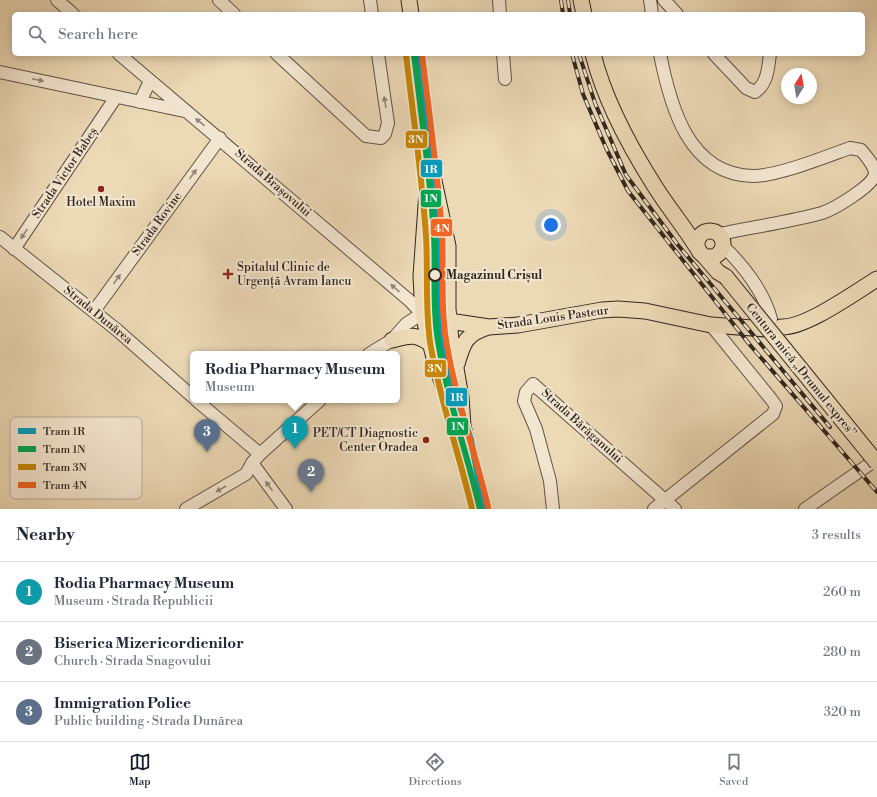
<!DOCTYPE html>
<html lang="en">
<head>
<meta charset="utf-8">
<style>
  :root { --surface:#fff; --page:#f2f2f3; --text:#1f2937; --muted:#747a83; --line:#e0e1e3; --accent:#111827 }
  body { margin:0; font-family:"Libre Bodoni",serif; background:var(--page); color:var(--text) }
  .compass { position:absolute; left:781px; top:68px; width:36px; height:36px; border-radius:50%; background:var(--surface); box-shadow:0 2px 10px #0003; rotate:11deg }
  .you { position:absolute; left:551px; top:225px; width:14px; height:14px; margin:-10px; border:3px solid #fff; border-radius:50%; background:#1a73e8; box-shadow:0 0 0 6px #1a73e833 }
  .badge { display:grid; place-items:center; width:26px; height:26px; border-radius:50%; background:var(--accent); color:#fff; font-size:13px; font-weight:700 }
  .pin { position:absolute; translate:-50% -33px; filter:drop-shadow(0 1px 2px #0008) }
  .pin::after { content:''; position:absolute; top:21px; width:14px; height:12px; background:inherit; clip-path:polygon(0 0,100% 0,50% 100%) }
  .popup { position:absolute; left:190px; top:351px; width:210px; height:52px; box-sizing:border-box; display:grid; place-content:center; border-radius:6px; background:var(--surface); filter:drop-shadow(0 1px 3px #0005); font-size:13px; white-space:nowrap; color:var(--muted) }
  .popup b { font-size:15px; color:var(--text) }
  .popup::after { content:''; position:absolute; left:50%; top:100%; margin-left:-8px; border:8px solid transparent; border-top-color:var(--surface) }
  .list { margin:0; padding:0; list-style:none }
  h2 { display:flex; justify-content:space-between; align-items:center; height:52px; margin:0; padding:0 16px; font-size:17px }
  h2 small { font-size:13px; font-weight:400; color:var(--muted) }
  .list li { display:grid; grid-template-columns:26px 1fr auto; gap:12px; align-items:center; box-sizing:border-box; height:60px; padding:0 16px; border-top:1px solid var(--line) }
  .list b { display:block; font-size:15px; white-space:nowrap }
  .list p { margin:0; font-size:13px; white-space:nowrap; color:var(--muted) }
  .list em { font-size:13px; font-style:normal; color:var(--muted) }
  .icon { flex:none; width:22px; height:22px; fill:none; stroke:currentColor; stroke-width:2; stroke-linecap:round; stroke-linejoin:round }
  .map { position:relative; flex:none; width:877px; height:509px; overflow:hidden }
  .search { position:absolute; background:var(--surface); box-shadow:0 2px 10px #0003; left:12px; right:12px; top:12px; height:44px; display:flex; align-items:center; gap:10px; box-sizing:border-box; padding:0 14px; border-radius:6px; color:var(--muted); font-size:15px }
  .sheet { height:232px; background:var(--surface) }
  nav { display:flex; justify-content:space-around; align-items:center; box-sizing:border-box; height:56px; border-top:1px solid var(--line); background:var(--surface); font-size:11px; color:var(--muted) }
  nav a { display:grid; justify-items:center; gap:2px }
  nav .on { color:var(--accent) }
  .map>svg:first-child { display:block }
  .lines { fill:none; stroke-linecap:round; stroke-linejoin:round }
  .minor-casing { stroke:#605345; stroke-width:14 }
  .major-casing { stroke:#31261f; stroke-width:17 }
  .minor { stroke:#f3e6d0; stroke-width:12 }
  .major { stroke:#ecd9b6; stroke-width:15 }
  .rail-casing { stroke:#31261f; stroke-width:4 }
  .rail { stroke:#f3e6d0; stroke-width:2.5; stroke-dasharray:8; stroke-linecap:butt }
  .major-bridge-casing { stroke:#31261f; stroke-width:17; stroke-linecap:butt }
  .major-bridge { stroke:#ecd9b6; stroke-width:15 }
  .tram-1-casing { stroke:#f3e6d0; stroke-width:9 }
  .tram-2-casing { stroke:#f3e6d0; stroke-width:9 }
  .tram-3-casing { stroke:#f3e6d0; stroke-width:9 }
  .tram-4-casing { stroke:#f3e6d0; stroke-width:9 }
  .tram-1 { stroke:#059cbc; stroke-width:6 }
  .tram-2 { stroke:#00a651; stroke-width:6 }
  .tram-3 { stroke:#c68608; stroke-width:6 }
  .tram-4 { stroke:#f26522; stroke-width:6 }
  .oneway { fill:#928678 }
  .poi-dot { fill:#8f2418; stroke:#f3e6d0; stroke-width:1.5 }
  .stop-dot { fill:#f3e6d0; stroke:#31261f; stroke-width:2 }
  .labels { text-anchor:middle; dominant-baseline:central; stroke-width:4; stroke-linejoin:round; paint-order:stroke }
  .street-label { font-size:12px; fill:#31261f; stroke:#f3e6d0 }
  .poi-label { font-size:12px; fill:#31261f; stroke:#f3e6d0 }
  .stop-label { font-size:12px; font-weight:bold; fill:#31261f; stroke:#f3e6d0; text-anchor:start }
  .key { fill:#f3e6d0; stroke:#b9ac9b; stroke-width:1 }
  .key-label { font-size:11px; fill:#31261f }
  .line-badge { stroke:#f3e6d0; stroke-width:1.5 }
  .badge-label { font-size:11px; text-anchor:middle; font-weight:bold; fill:#fff }
</style>
</head>
<body>
<div class="map">
<svg width="877" height="509" viewBox="0 0 877 509">
  <rect width="100%" height="100%" fill="#ecd9b6"/>
  <filter id="stains"><feTurbulence type="fractalNoise" baseFrequency=".005" numOctaves="4"/><feColorMatrix values="0 0 0 0 .2 0 0 0 0 .09 0 0 0 0 .02 0 0 0 .5 -.17"/></filter>
  <radialGradient id="worn" r=".72"><stop offset=".6" stop-color="#630" stop-opacity="0"/><stop offset="1" stop-color="#630" stop-opacity=".3"/></radialGradient>
  <g class="lines">
    <g class="minor-casing">
      <path id="minor" d="M57,0l16,14
        M219,0l15,14
        M370,0l2,14
        M499,0l1,14
        M650,0l2,14
        M664,0l13,14
        M119,54l291,247 13,14
        M277,54l89,82 15,2 4,-4 3,-11 -10,-69
        M503,54l2,25
        M660,54c10,51 28,121 93,122 25,0 72,-19 97,-28l11,2c5,6 14,16 14,24 -2,12 -41,35 -53,39 -33,9 -69,14 -102,21
        M714,54l32,34 9,4c13,-9 13,-24 15,-38
        M0,72l184,39
        M140,102l10,-21
        M0,237l117,93 76,67
        M723,246c20,19 41,46 48,73
        M14,249l102,-152
        M94,311l126,-173
        M369,354l23,-14 14,-16 9,-6 8,-3 26,6
        M196,400l64,54
        M252,463l34,46
        M186,509l60,-35 6,-11 8,-9 60,-54
        M553,509l-3,-28 -14,-52 -12,-28 2,-9 7,-8 142,125
        M654,509l119,-95 3,-8 -5,-7 -60,-74
        M805,509l72,-50"/>
    </g>
    <g class="major-casing">
      <path id="major" d="M409,0l2,14
        M581,0l3,14
        M416,54l11,94 21,98v63l3,31 10,57 2,29
        M593,54c11,44 37,93 61,131 13,21 29,40 42,61
        M428,177l-7,99 2,39 14,54 17,42 9,15 19,83
        M697 244a13 13 0 1 1 26 0a13 13 0 1 1-26 0Z
        M705,257l13,15 8,5
        M449,321l40,6 29,-2 84,-15 16,-1 27,2 66,14 55,4
        M781,327c25,1 73,-34 96,-48
        M392,340c17,-4 22,-7 37,3
        M457,364c6,-20 8,-30 31,-37"/>
    </g>
    <use href="#minor" class="minor"/>
    <use href="#major" class="major"/>
    <g class="rail-casing">
      <path id="rail" d="M561,0l2,14
        M568,0l2,14
        M572,54l11,40 23,54 22,43 122,154 127,147
        M579,54l16,49 31,72 52,70 152,182"/>
    </g>
    <use href="#rail" class="rail"/>
    <g class="major-bridge-casing">
      <path id="major-bridge" d="M726,277l151,186"/>
    </g>
    <use href="#major-bridge" class="major-bridge"/>
    <g class="tram-1-casing">
      <path id="tram-1" d="M418,54l20,175v58l3,51 6,29 24,73 13,69"/>
    </g>
    <g class="tram-2-casing">
      <path id="tram-2" d="M414,54c7,60 16,120 20,181 2,35 -2,71 4,106 9,57 29,112 42,168"/>
    </g>
    <g class="tram-3-casing">
      <path id="tram-3" d="M406,55c7,60 16,120 20,181 2,35 -1,70 4,106 9,56 29,111 42,167"/>
    </g>
    <g class="tram-4-casing">
      <path id="tram-4" d="M422,54c7,60 16,120 20,180 2,36 -2,71 4,106 9,57 29,111 42,167"/>
    </g>
    <use href="#tram-1" class="tram-1"/>
    <use href="#tram-2" class="tram-2"/>
    <use href="#tram-3" class="tram-3"/>
    <use href="#tram-4" class="tram-4"/>
  </g>
  <defs><path id="oneway-solid" d="M-6-.8H1V-3.2L6.5 0L1 3.2V.8H-6Z"/></defs>
  <g class="oneway">
    <use href="#oneway-solid" transform="translate(38 80) rotate(12)"/>
    <use href="#oneway-solid" transform="translate(385 102) rotate(-99)"/>
    <use href="#oneway-solid" transform="translate(200 122) rotate(-141)"/>
    <use href="#oneway-solid" transform="translate(193 174) rotate(-54)"/>
    <use href="#oneway-solid" transform="translate(24 234) rotate(124)"/>
    <use href="#oneway-solid" transform="translate(117 279) rotate(-54)"/>
    <use href="#oneway-solid" transform="translate(395 288) rotate(-140)"/>
    <use href="#oneway-solid" transform="translate(269 486) rotate(-126)"/>
    <use href="#oneway-solid" transform="translate(221 489) rotate(150)"/>
  </g>
  <g class="poi-dot">
    <circle cx="101" cy="189" r="4"/>
    <path d="M226 268h4v4h4v4h-4v4h-4v-4h-4v-4h4z"/>
    <circle cx="426" cy="440" r="4"/>
  </g>
  <circle class="stop-dot" cx="435" cy="275" r="6"/>
  <g class="labels">
    <g class="street-label">
      <text transform="translate(65 173) rotate(-56)">Strada Victor Babeș</text>
      <text transform="translate(273 183) rotate(41)">Strada Brașovului</text>
      <text transform="translate(157 224) rotate(-54)">Strada Rovine</text>
      <text transform="translate(98 315) rotate(39)">Strada Dunărea</text>
      <text transform="translate(553 318) rotate(-8)">Strada Louis Pasteur</text>
      <text transform="translate(801 370) rotate(51)">Centura mică „Drumul expres”</text>
      <text transform="translate(582 426) rotate(42)">Strada Bărăganului</text>
    </g>
    <g class="poi-label">
      <text x="101" y="202">Hotel Maxim</text>
      <text x="237" y="267" text-anchor="start">Spitalul Clinic de<tspan x="237" dy="14">Urgență Avram Iancu</tspan></text>
      <text x="418" y="433" text-anchor="end">PET/CT Diagnostic<tspan x="418" dy="14">Center Oradea</tspan></text>
    </g>
    <g class="stop-label">
      <text x="446" y="275">Magazinul Crișul</text>
    </g>
  </g>
  <rect x="10" y="417" width="132" height="82" rx="6" class="key"/>
  <rect x="18" y="428" width="18" height="6" fill="#059cbc"/>
  <rect x="18" y="446" width="18" height="6" fill="#00a651"/>
  <rect x="18" y="464" width="18" height="6" fill="#c68608"/>
  <rect x="18" y="482" width="18" height="6" fill="#f26522"/>
  <g class="key-label">
    <text x="43" y="435">Tram 1R</text>
    <text x="43" y="453">Tram 1N</text>
    <text x="43" y="471">Tram 3N</text>
    <text x="43" y="489">Tram 4N</text>
  </g>
  <g class="line-badge">
    <rect x="405" y="130" width="23" height="19" rx="4" fill="#c68608"/>
    <rect x="420" y="159" width="23" height="19" rx="4" fill="#059cbc"/>
    <rect x="420" y="189" width="22" height="19" rx="4" fill="#00a651"/>
    <rect x="430" y="218" width="23" height="19" rx="4" fill="#f26522"/>
    <rect x="424" y="359" width="23" height="19" rx="4" fill="#c68608"/>
    <rect x="445" y="387" width="23" height="20" rx="4" fill="#059cbc"/>
    <rect x="446" y="417" width="23" height="19" rx="4" fill="#00a651"/>
  </g>
  <g class="badge-label">
    <text x="416" y="143">3N</text>
    <text x="431" y="173">1R</text>
    <text x="431" y="202">1N</text>
    <text x="442" y="232">4N</text>
    <text x="435" y="372">3N</text>
    <text x="457" y="401">1R</text>
    <text x="458" y="430">1N</text>
  </g>
  <rect width="100%" height="100%" filter="url(#stains)"/>
  <rect width="100%" height="100%" fill="url(#worn)"/>
</svg>
<svg class="compass" viewBox="-18 -18 36 36"><path d="M0-13l5 13h-10z" fill="#e53935"/><path d="M0 13l5-13h-10z" fill="#747a83"/></svg>
<div class="you"></div>
<div class="pin badge" style="left:295px;top:449px;background:#0f9aa8">1</div>
<div class="popup"><b>Rodia Pharmacy Museum</b>Museum</div>
<div class="pin badge" style="left:311px;top:492px;background:#6b7280">2</div>
<div class="pin badge" style="left:207px;top:452px;background:#5c6f8a">3</div>
<div class="search"><svg class="icon" aria-label="search" viewBox="0 0 24 24"><circle cx="10" cy="10" r="6"/><path d="M15 15l6 6"/></svg>Search here</div>
</div>
<section class="sheet">
<h2>Nearby<small>3 results</small></h2>
<ul class="list">
<li><span class="badge" style="background:#0f9aa8">1</span><div><b>Rodia Pharmacy Museum</b><p>Museum · Strada Republicii</p></div><em>260 m</em></li>
<li><span class="badge" style="background:#6b7280">2</span><div><b>Biserica Mizericordienilor</b><p>Church · Strada Snagovului</p></div><em>280 m</em></li>
<li><span class="badge" style="background:#5c6f8a">3</span><div><b>Immigration Police</b><p>Public building · Strada Dunărea</p></div><em>320 m</em></li>
</ul>
</section>
<nav>
<a class="on"><svg class="icon" aria-label="map" viewBox="0 0 24 24"><path d="M3 6l6-2 6 2 6-2v14l-6 2-6-2-6 2zM9 4v14M15 6v14"/></svg>Map</a>
<a><svg class="icon" aria-label="directions" viewBox="0 0 24 24"><path d="M12 3l9 9-9 9-9-9zM9 14v-3h6M13 9l2 2-2 2"/></svg>Directions</a>
<a><svg class="icon" aria-label="saved" viewBox="0 0 24 24"><path d="M7 4h10v16l-5-4-5 4z"/></svg>Saved</a>
</nav>
</body>
</html>
